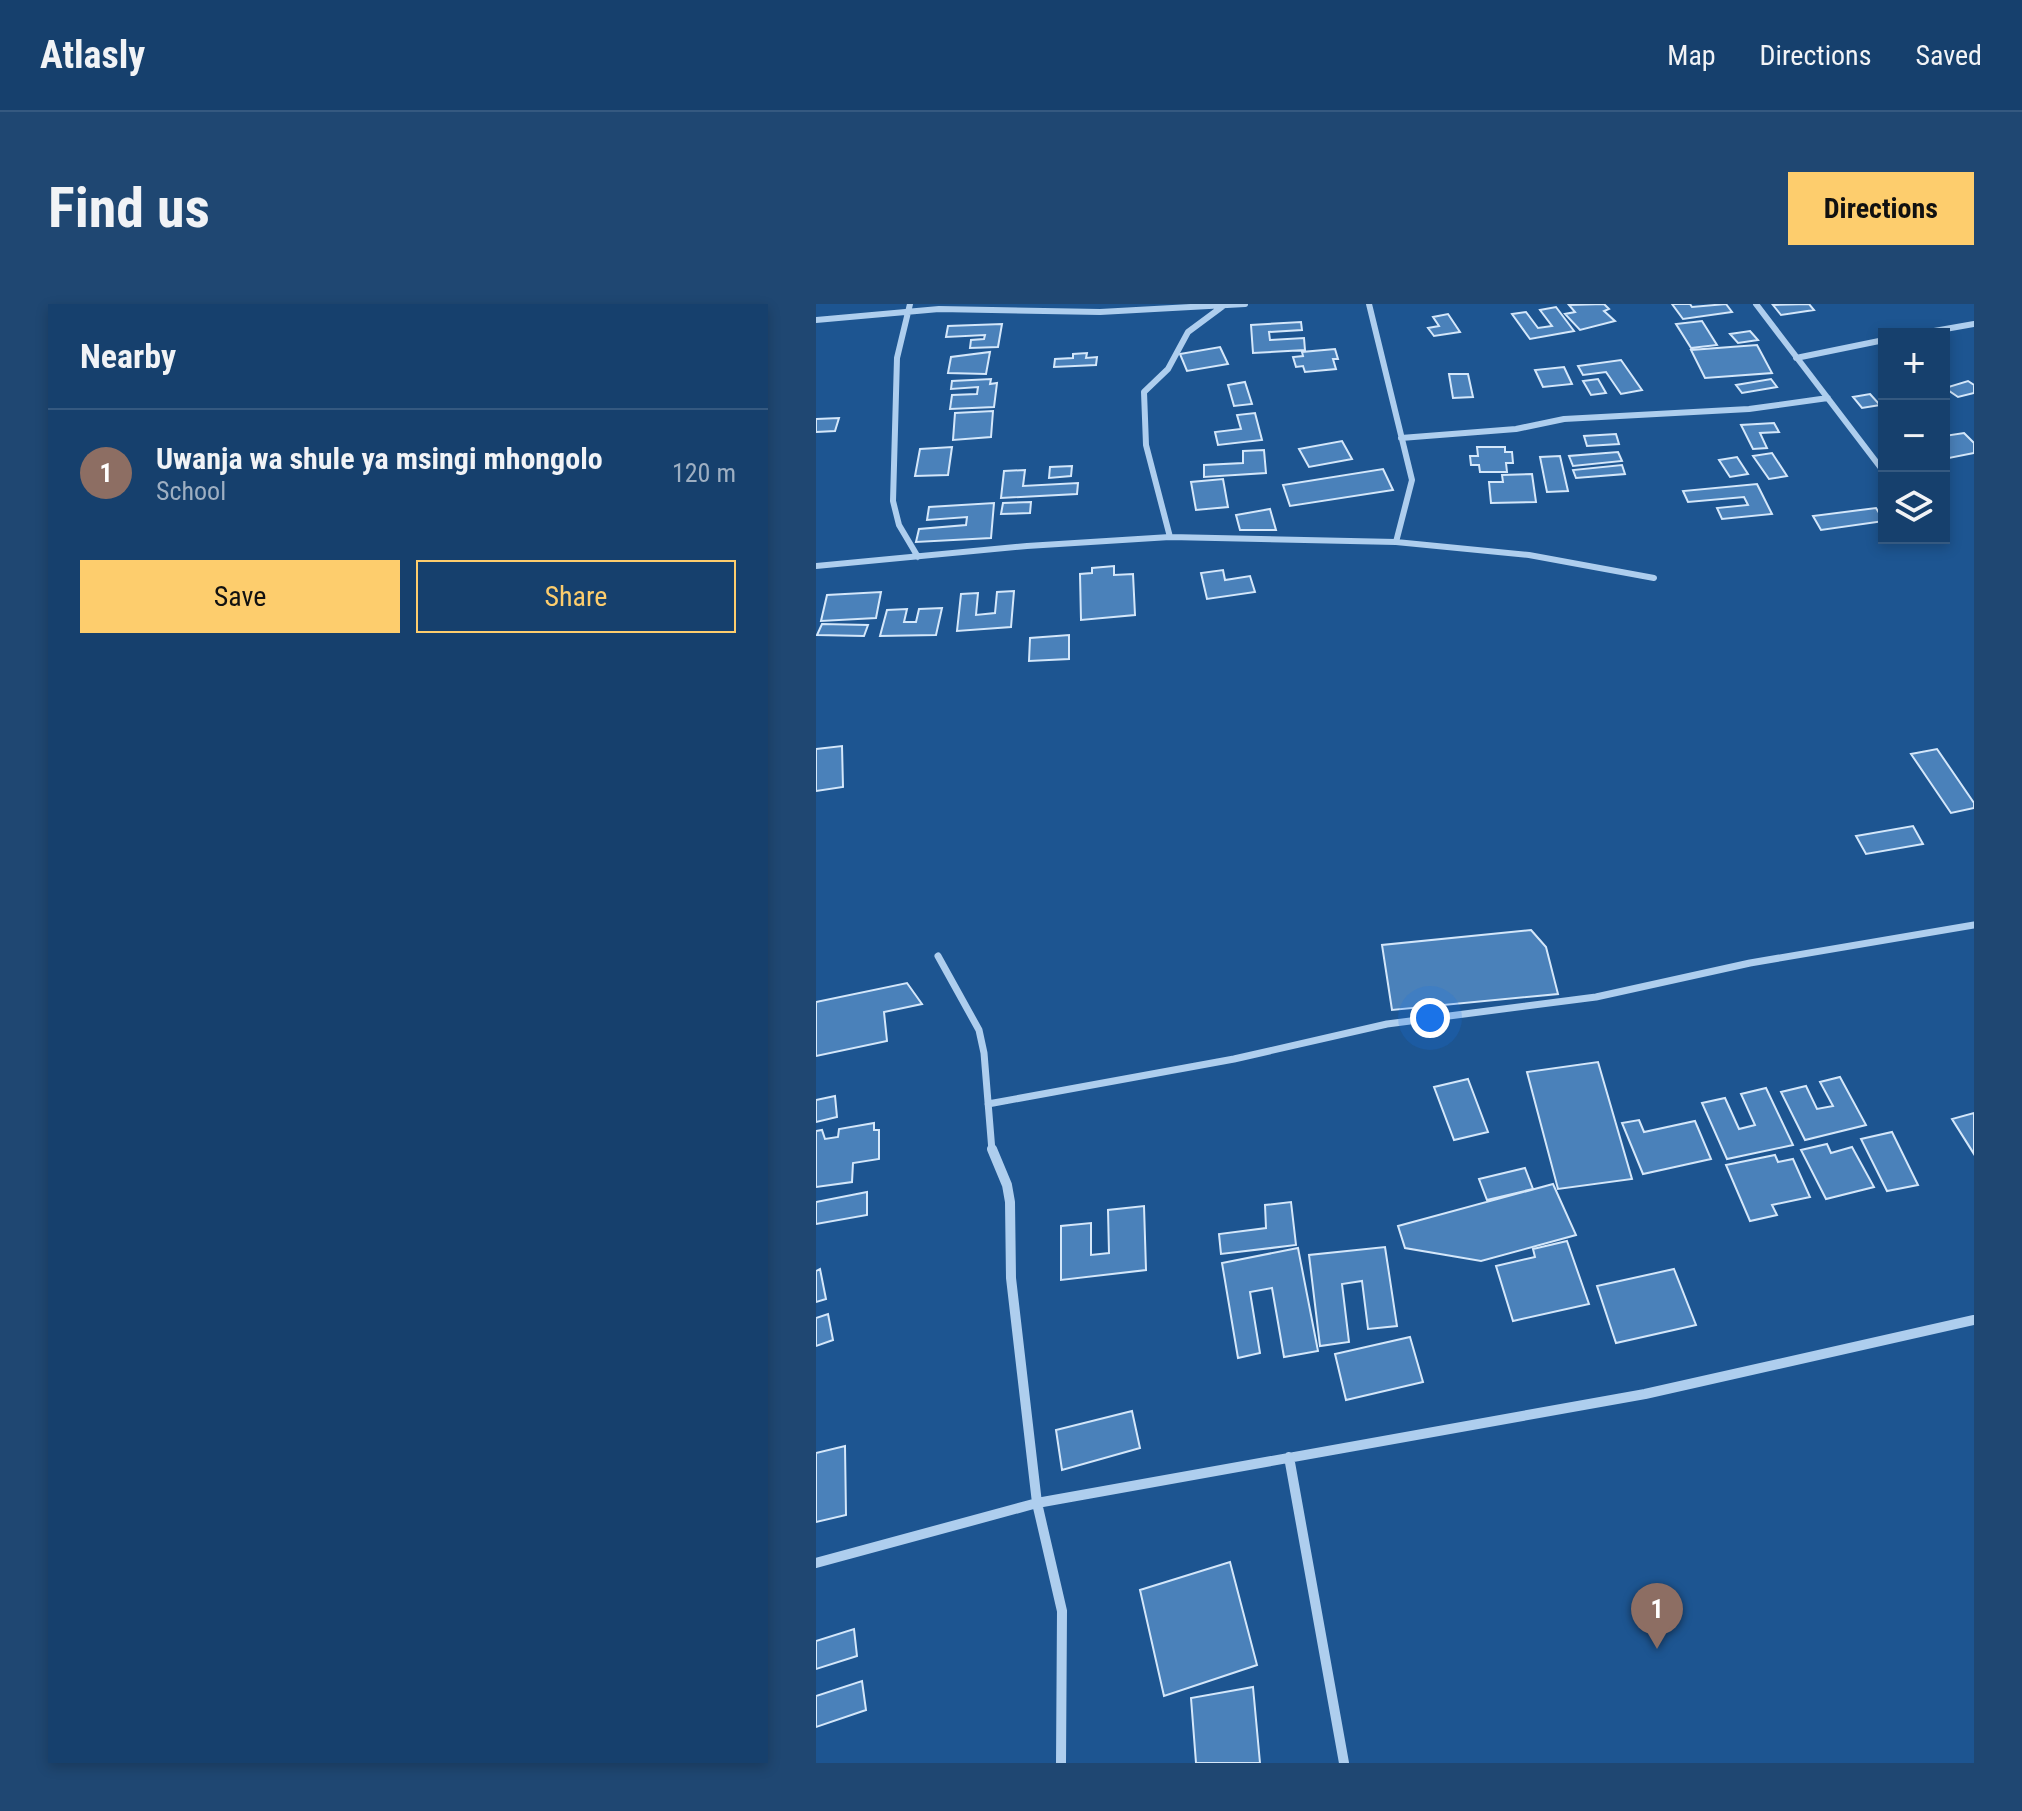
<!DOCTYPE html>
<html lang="en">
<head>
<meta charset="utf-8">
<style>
  :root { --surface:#16406d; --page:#1f4772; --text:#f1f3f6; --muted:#9eafc2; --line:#355980; --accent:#fdcd6d }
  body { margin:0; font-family:"Roboto Condensed",sans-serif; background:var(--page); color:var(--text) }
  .controls { position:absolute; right:24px; top:24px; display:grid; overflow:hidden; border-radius:0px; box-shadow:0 4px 12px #0003 }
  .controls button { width:72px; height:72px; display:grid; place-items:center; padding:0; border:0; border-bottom:2px solid var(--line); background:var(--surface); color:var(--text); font:40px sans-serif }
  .you { position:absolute; left:614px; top:714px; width:28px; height:28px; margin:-20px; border:6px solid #fff; border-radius:50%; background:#1a73e8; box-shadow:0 0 0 12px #1a73e833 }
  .badge { display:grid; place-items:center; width:52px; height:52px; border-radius:50%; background:var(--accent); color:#fff; font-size:26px; font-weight:700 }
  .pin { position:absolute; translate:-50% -66px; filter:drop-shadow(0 2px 4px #0008) }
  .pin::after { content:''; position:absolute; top:42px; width:28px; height:24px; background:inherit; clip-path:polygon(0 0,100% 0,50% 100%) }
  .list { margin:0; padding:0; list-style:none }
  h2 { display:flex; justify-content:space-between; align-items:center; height:104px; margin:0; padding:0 32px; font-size:34px }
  h2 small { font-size:26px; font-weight:400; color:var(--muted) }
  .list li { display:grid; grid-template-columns:52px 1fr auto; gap:24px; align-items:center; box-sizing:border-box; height:128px; padding:0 32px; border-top:2px solid var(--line) }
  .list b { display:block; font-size:30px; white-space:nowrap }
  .list p { margin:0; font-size:26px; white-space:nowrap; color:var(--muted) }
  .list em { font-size:26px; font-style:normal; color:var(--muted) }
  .actions { display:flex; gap:16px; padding:24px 32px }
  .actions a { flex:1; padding:18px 0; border:2px solid var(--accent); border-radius:0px; text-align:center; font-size:28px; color:var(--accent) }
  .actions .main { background:var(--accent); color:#111 }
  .icon { flex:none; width:44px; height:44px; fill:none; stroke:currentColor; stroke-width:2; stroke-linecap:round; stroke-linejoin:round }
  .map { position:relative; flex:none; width:1158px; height:1459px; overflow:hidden; border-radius:0px }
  header { display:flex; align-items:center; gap:48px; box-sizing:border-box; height:112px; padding:0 40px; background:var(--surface); border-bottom:2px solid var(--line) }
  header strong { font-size:38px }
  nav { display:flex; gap:44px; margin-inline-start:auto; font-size:28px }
  .intro { display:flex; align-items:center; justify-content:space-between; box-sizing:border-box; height:192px; padding:0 48px }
  h1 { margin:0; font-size:56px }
  .button { padding:20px 36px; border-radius:0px; background:var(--accent); color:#111; font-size:28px; font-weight:700 }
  main { display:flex; gap:48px; padding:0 48px }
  aside { flex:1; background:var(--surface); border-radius:0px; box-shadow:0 4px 12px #0003 }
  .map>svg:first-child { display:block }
  .building { fill:#4a81ba; stroke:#d4e7fa; stroke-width:2 }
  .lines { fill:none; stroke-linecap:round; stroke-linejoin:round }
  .minor-far2 { stroke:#aeceee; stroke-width:6 }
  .minor-far1 { stroke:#aeceee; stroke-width:7 }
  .minor { stroke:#aeceee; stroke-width:10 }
</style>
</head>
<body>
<header>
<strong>Atlasly</strong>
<nav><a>Map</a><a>Directions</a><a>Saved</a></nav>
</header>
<div class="intro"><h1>Find us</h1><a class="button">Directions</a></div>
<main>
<aside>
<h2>Nearby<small></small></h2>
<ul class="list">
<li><span class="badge" style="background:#8d6e63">1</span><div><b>Uwanja wa shule ya msingi mhongolo</b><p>School</p></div><em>120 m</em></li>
</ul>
<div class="actions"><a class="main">Save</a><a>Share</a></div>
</aside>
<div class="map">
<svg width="1158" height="1459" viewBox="0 0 1158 1459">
  <rect width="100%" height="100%" fill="#1d5591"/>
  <path class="building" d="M788,0l5,5 -5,2 11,10 -35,9 -15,-16 10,-2 -6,-7z
    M856,0h18l2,3 34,-3 6,8 -49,7z
    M993,0l5,6 -33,5 -8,-10z
    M740,3l18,24 -44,8 -18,-25 14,-2 12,16 14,-2 -12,-16z
    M632,10l12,18 -26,4 -6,-8 11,-2 -6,-9z
    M886,17l15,24 -26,3 -15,-24z
    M485,18l1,8 -33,2 1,8 34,-2 1,12 -52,3 -2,-28z
    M186,20l-4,23 -28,1 1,-8 13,-1 1,-4 -39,2 2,-11z
    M934,27l8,9 -20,3 -8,-9z
    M941,41l15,28 -67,5 -14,-28z
    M404,43l8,17 -41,7 -7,-17z
    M519,45l3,10h-5l3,10 -31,3 -2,-6 -7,1 -3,-10 10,-1 -1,-4z
    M174,48l-4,22 -38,-1 3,-16z
    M271,49l-1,5 11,-1 -1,8 -42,2 1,-8 18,-1v-4z
    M805,56l21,30 -21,4 -15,-22 -23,3 -5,-9z
    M748,63l8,17 -29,3 -8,-17z
    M633,70h19l5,23 -20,1z
    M175,75l-1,5 7,-1 -3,24 -44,2 2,-14 25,-1 1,-7 -27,2 1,-8z
    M782,75l8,14 -15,2 -8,-14z
    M955,75l6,8 -35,6 -6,-8z
    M1152,77l6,4v8l-16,4 -13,-9z
    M429,78l7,22 -18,2 -6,-21z
    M1054,90l10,11 -18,3 -9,-11z
    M177,107l-2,26 -38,3 2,-27z
    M439,109l7,27 -44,5 -3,-13 26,-3 -4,-14z
    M23,114l-4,13 -19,1v-13z
    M958,119l5,9 -19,1 7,15 -14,1 -12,-24z
    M1148,129l10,10v10l-25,5 -5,-6v-16z
    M800,130l3,10 -32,2 -3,-10z
    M526,137l10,18 -43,8 -10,-18z
    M136,143l-4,28 -33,1 5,-27z
    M661,143h28v5h7l1,11h-7l1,9h-27l-1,-7h-8l-1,-9h8z
    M448,146l2,23 -62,4v-12l39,-2v-12z
    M802,148l4,9 -49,5 -4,-10z
    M956,149l15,23 -18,3 -16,-23z
    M744,152l8,35 -21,1 -7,-35z
    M921,153l11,17 -18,3 -11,-17z
    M806,161l3,9 -49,4 -3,-8z
    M256,162l-1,10 -22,2 1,-11z
    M567,165l10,21 -103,16 -7,-21z
    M209,166l-2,16 55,-3 -1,11 -76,4 3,-27z
    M716,170l4,28 -45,1 -2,-21h14l-1,-7z
    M407,175l5,28 -32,3 -5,-28z
    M941,180l15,30 -50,5 -5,-11 31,-3 -4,-8 -56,5 -5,-11z
    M215,198l-1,11 -29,1 2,-11z
    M178,199l-3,35 -75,4 3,-13 47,-4 1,-8 -40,3 2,-13z
    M1060,204l8,13 -63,9 -8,-14z
    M454,205l6,21h-36l-4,-15z
    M298,262v9l19,-1 2,41 -54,5 -1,-46 12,-1v-5z
    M407,266l2,10 25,-4 5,16 -48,7 -6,-26z
    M198,287l-3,36 -54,4 4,-37 17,-1 -2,22 19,-2 2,-21z
    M65,288l-5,26 -55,3 6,-26z
    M126,304l-6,27 -56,1 7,-26 20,-1 -3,13h12l3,-13z
    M6,320l46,1 -4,11 -47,-1z
    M253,331v24l-40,2 1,-23z
    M26,442l1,41 -27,4v-42z
    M1121,445l37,54v5l-23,5 -40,-59z
    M1097,522l10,18 -57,10 -10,-18z
    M715,626l15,17 12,47 -166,16 -10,-65z
    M91,679l15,21 -38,8 3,29 -71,15v-54z
    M782,758l34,117 -74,10 -31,-117z
    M1024,773l26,48 -61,15 -24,-48 25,-6 11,23 16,-3 -13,-24z
    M652,775l20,53 -34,8 -20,-53z
    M950,784l27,57 -66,14 -25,-56 23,-5 14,31 16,-4 -14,-31z
    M19,792l2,21 -21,5v-22z
    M1158,809v41l-22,-35z
    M823,816l5,12 51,-11 16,38 -68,15 -21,-51z
    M58,819v7h5v29l-26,4 -1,19 -36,5v-56l6,-1 3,9 13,-2 1,-8z
    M1076,828l26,53 -31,6 -26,-52z
    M1011,840l4,9 21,-6 22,40 -48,12 -25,-49z
    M959,851l3,7 15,-3 17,38 -38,8 5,10 -27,6 -24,-56z
    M709,864l8,21 -46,11 -8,-21z
    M737,880l23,51 -95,26 -76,-13 -7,-22z
    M51,888v23l-51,9v-22z
    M475,898l5,43 -75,9 -2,-20 47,-6 -1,-23z
    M328,902l2,64 -85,10v-54l30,-3v32l18,-2 -1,-43z
    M751,937l22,63 -76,17 -17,-55 39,-9 -2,-8z
    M569,943l12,79 -29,3 -6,-48 -20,3 7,58 -29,4 -11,-91z
    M482,944l20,103 -34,6 -12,-69 -22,4 10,61 -22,5 -16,-95z
    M4,965l6,30 -10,3v-31z
    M858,965l22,56 -80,18 -19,-57z
    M12,1010l5,26 -17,6v-28z
    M594,1033l13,45 -77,18 -11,-46z
    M316,1107l8,37 -78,22 -6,-40z
    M29,1142l1,69 -30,7v-69z
    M414,1258l27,103 -93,31 -24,-106z
    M38,1325l3,27 -41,13v-28z
    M46,1377l4,29 -50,17v-31z
    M437,1383l7,76h-64l-5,-65z"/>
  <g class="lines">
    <path class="minor-far2" d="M94,0l-13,54 -4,143 6,24 19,32
      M553,0l43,176 -16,62
      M940,0l128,168
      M0,16l123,-11 161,3 145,-8
      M1101,30l57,-10
      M980,54l88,-18
      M585,134l115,-9 48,-10 185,-10 79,-11
      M354,233l-24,-92 -2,-53 24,-23 20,-37 35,-26
      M0,262l211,-20 143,-9 226,5 133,13 125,23"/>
    <path class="minor-far1" d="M122,652l41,74 5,23 8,98
      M172,800l246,-45 153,-35 209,-27 154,-34 224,-38"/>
    <path class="minor" d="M176,845l15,36 3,17 1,76 26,225 25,108 -1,152
      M473,1153l55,306
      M0,1259l221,-60 608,-109 329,-74"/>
  </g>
</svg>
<div class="controls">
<button>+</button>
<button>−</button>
<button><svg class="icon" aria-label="layers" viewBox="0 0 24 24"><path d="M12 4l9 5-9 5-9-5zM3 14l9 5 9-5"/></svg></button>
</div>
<div class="you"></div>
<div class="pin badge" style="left:841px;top:1345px;background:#8d6e63">1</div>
</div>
</main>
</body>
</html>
